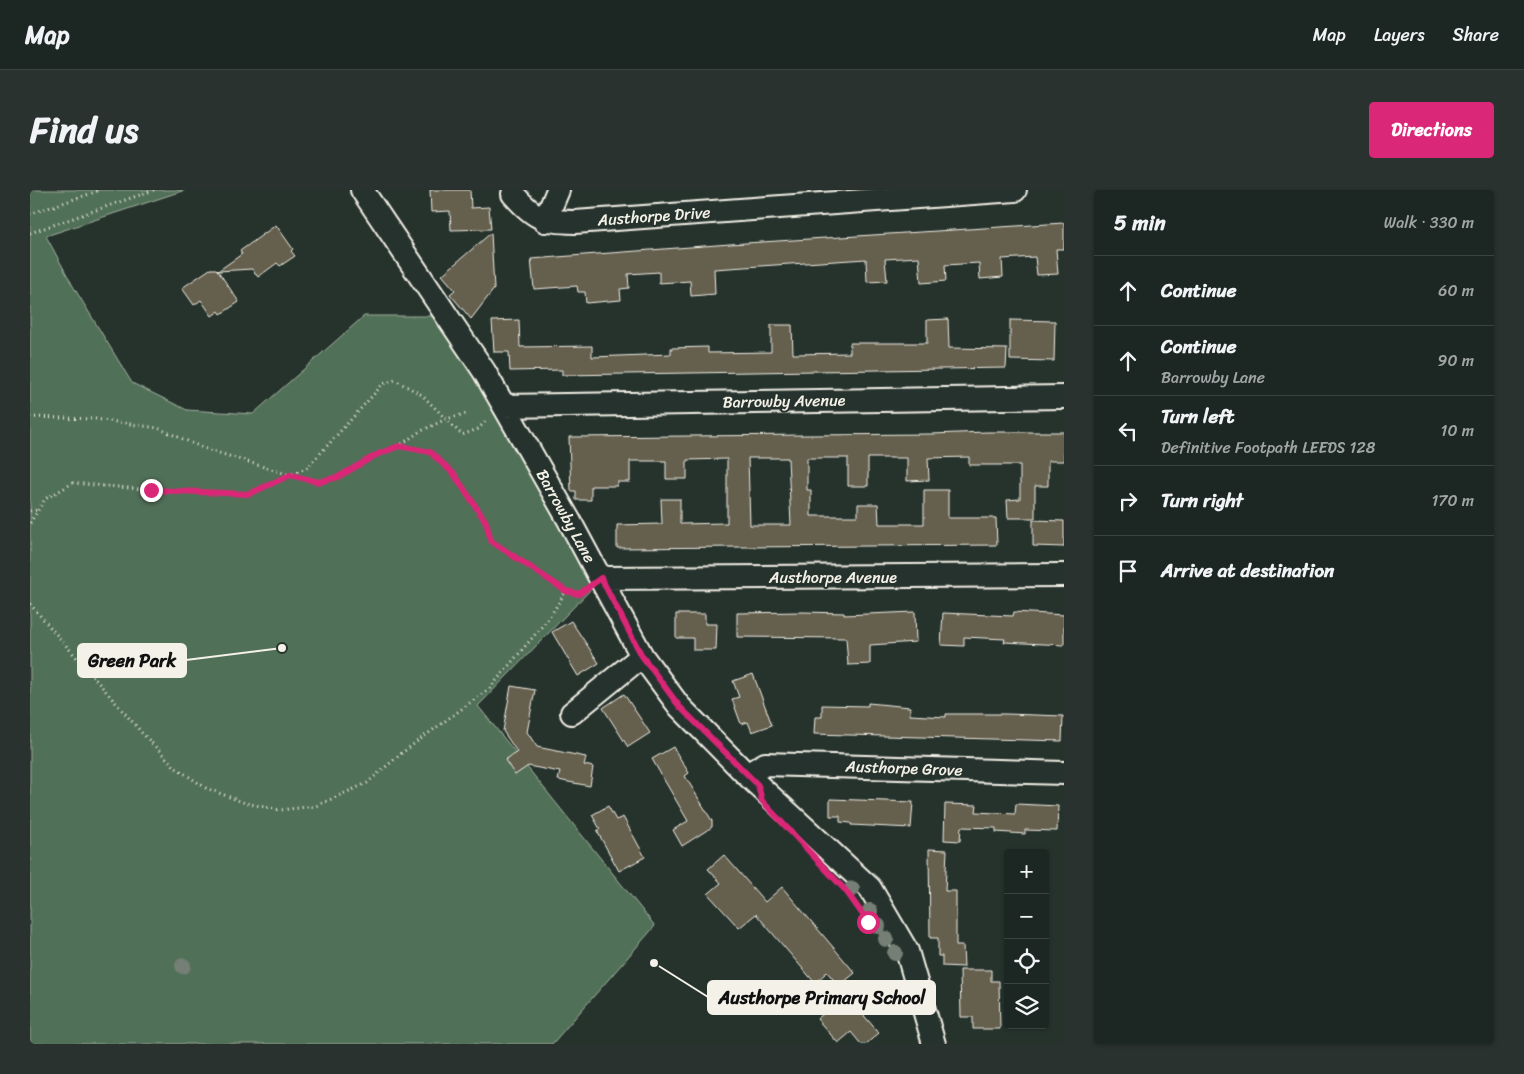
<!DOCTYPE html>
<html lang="en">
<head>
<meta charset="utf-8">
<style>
  :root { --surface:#1c2622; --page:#29322f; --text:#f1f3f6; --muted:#a0a5a5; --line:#3a4340; --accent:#db2777 }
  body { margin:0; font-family:Sriracha,sans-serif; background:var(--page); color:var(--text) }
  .controls { position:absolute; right:15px; bottom:15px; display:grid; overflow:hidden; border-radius:5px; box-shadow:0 1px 4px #0004 }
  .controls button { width:45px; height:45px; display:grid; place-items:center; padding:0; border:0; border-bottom:1px solid var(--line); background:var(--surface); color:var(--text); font:25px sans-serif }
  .stop { position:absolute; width:15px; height:15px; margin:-11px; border:4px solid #db2777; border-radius:50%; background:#fff }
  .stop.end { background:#db2777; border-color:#fff; box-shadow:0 1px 5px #0008 }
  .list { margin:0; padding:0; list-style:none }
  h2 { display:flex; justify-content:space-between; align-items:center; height:65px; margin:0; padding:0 20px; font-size:21px }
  h2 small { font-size:16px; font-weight:400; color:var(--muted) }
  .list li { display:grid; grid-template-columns:32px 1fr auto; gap:15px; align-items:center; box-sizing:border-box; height:70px; padding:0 20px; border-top:1px solid var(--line) }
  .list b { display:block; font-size:19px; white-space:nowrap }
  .list p { margin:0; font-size:16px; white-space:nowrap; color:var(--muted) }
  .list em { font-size:16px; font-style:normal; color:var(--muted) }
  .icon { flex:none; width:28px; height:28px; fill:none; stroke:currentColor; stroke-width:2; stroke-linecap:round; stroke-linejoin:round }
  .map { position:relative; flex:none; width:1034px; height:854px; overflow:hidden; border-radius:5px }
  header { display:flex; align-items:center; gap:30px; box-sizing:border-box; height:70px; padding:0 25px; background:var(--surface); border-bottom:1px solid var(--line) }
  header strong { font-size:24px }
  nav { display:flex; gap:28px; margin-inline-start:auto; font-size:18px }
  .intro { display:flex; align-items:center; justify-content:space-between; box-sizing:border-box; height:120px; padding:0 30px }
  h1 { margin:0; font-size:35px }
  .button { padding:12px 22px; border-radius:5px; background:var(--accent); color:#fff; font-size:18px; font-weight:700 }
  main { display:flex; gap:30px; padding:0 30px }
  aside { flex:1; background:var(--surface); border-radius:5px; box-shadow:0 1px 4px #0004 }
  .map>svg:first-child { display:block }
  .green { fill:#517059; stroke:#a2b0a0 }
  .building { fill:#655f4e; stroke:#f4f1e8; fill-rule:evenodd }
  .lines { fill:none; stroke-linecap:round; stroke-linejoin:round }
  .street-casing { stroke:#f4f1e8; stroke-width:26 }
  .path { stroke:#f4f1e8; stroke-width:3; stroke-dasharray:1 4; stroke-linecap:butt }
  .street { stroke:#26332d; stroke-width:22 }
  .tree { fill:#747f74 }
  .route { stroke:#db2777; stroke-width:6 }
  .labels { text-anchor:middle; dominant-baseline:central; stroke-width:4; stroke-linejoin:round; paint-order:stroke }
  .street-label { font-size:16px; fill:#f4f1e8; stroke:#26332d }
  .leader { fill:none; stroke:#f4f1e8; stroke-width:2 }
  .callout-dot { fill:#f4f1e8; stroke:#26332d; stroke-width:2 }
  .callout { fill:#f4f1e8; stroke:#f4f1e8; stroke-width:2 }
  .callout-label { font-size:18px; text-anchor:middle; font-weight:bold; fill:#111 }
</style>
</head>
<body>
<header>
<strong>Map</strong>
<nav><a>Map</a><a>Layers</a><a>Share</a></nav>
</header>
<div class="intro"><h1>Find us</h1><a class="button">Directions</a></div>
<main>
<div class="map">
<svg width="1034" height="854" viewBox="0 0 1034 854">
  <rect width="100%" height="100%" fill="#26332d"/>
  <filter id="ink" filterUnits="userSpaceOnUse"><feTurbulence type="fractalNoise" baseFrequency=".02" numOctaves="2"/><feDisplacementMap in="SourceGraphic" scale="10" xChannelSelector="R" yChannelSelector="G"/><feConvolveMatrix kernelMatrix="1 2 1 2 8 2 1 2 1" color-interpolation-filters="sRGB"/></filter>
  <g filter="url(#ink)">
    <path class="green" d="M2,0h153l-139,46 27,50 59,97 55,27 66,4 111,-98h69l65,98 97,171 -117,121 177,220 -103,118h-522v-853z"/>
    <path class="building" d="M400,0h40l1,18 18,-1 2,22 -40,1 -1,-19 -19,1z
      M1034,33v26h-8l2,25 -21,1 -2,-18 -33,2 1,18 -23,2 -1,-16 -34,2 1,16 -25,2 -2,-26 -34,2 2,22 -20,1 -1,-23 -152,10 1,25 -24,2 -1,-15 -31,2v-11l-31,2 1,14 -9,1 1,11 -35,3 -1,-11h-7l-1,-6 -43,3 -3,-30 199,-15z
      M246,35l17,24 -2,2 4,5 -15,10 -3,-3 -19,14 -6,-8 -34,2 21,31 -18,12 -2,-3 -7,5 -11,-16 -7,5 -12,-17 28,-19h6l2,2 24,-17 -2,-3z
      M461,43l3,56 -23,30 -21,-25 5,-4 -13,-15z
      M918,129l1,29 58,1 -1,19 -444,7v-5l-52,1 -1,-19h-15l-2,-31 27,-1 1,27 72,-1v11l79,-3v-6l37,-1v6l63,-1v-27h21l1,29 57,-1v-10h77v-23z
      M980,130l45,1 -1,40 -44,-1z
      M957,242h77v29h-16v25h-13v32h-27l-1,-18 13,-1v-34h-51v-8l-41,1 1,22 -22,1v-23h-39v28h-20v-28h-41v32h4v26h47v-12h20l1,20h45v-34h24v28h48l1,27 -380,3v-23l45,-1 -1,-25h19v25l47,-1v-64l-40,1v19h-21v-18h-36v21h-13v4h-26v14h-15v-9h-5l-2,-54 362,-3zM718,268h40l3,67h-41z
      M1003,330l31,1v26l-31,-1z
      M773,422l41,1v2l71,-3 1,30 -46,3v19l-22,1 -2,-27 -109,-1v-24z
      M984,422l50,3v30l-60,-3 1,-3 -41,-2v9l-23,-1 2,-32 70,3z
      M646,424h29v10h12l-1,26h-23v-12h-17z
      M541,431l28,42 -21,13 -26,-44z
      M723,484l19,51 -20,7 -4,-10 -7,2 -9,-25 7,-2 -6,-16z
      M481,496l24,4 -8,42 10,15 49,10 -2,8 9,2 -3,19 -32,-6 2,-8 -32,-6 -13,9 -10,-15 12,-8 -14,-21z
      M594,504l26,39 -22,14 -25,-39z
      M838,513l42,4v8l36,2v-3h60l57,2 -1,25 -248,-7 1,-17h7v-12l46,1z
      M643,557l16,26 -4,3 27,45v6l-30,19 -9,-16 15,-9 -36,-62z
      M800,609l83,3 -2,26 -60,-3v-2l-11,-1v-6h-10z
      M915,614l32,1 -1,7 39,2 1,-10 42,2 -1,25 -32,-1v4l-29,-2v-4l-35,-1 -1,14 -16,-1z
      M578,616l8,14 7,-3 22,40 -26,14 -22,-40 3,-2 -8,-14z
      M899,659l18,1 -2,41h11v55h7l1,21 -22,-1v-10h-4v-18h-8z
      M694,665l41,47 17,-15 73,86 -16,13 -12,-14 -12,11 -59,-69 -17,14 -31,-34 13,-11 -13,-14z
      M930,780h31v11h8l1,48h-27v-12h-12z
      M816,805l33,38 -13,11h-5l-10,-12 -13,11 -21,-24z"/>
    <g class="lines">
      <g class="street-casing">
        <path id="street" d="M332,0l122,181 85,149 73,136 37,50 68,69 123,113 37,63 27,93
          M483,4c22,25 29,27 62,28l440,-32
          M515,31l13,-31
          M474,216l560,-9
          M571,388l463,-3
          M542,523l70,-57
          M717,585l18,-11 299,9"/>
      </g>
      <path class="path" d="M0,24l71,-24
        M0,43l124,-43
        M0,227l65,2 63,9 45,20 87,27 29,6 19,-4 38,-22 23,-9 20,-14 27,-13 23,-6
        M370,256l30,6 24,22 32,48 5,19 75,50
        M0,321l8,-1
        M0,333l15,-24 28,-16 78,7 98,4 59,-27 75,-83 12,-4 27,15 40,40 16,-6 10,-10
        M0,414l112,129 34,35 30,20 39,15 35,7 36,-4 51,-23 36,-31 87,-64 59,-70 17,-27 13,3 6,-4"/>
      <use href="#street" class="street"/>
    </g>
    <g class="tree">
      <circle cx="822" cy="699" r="8"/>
      <circle cx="840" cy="721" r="8"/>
      <circle cx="848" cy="736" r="8"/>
      <circle cx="856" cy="749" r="8"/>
      <circle cx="865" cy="763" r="8"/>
      <circle cx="153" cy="776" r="8"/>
    </g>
  </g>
  <g class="lines" filter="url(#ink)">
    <path class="route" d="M121,300l98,4 41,-19 29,7 19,-5 38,-22 23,-9 31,6 24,22 32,48 5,19 75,50 13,3 22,-16 41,78 37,50 79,79 4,16 84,90 22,31"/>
  </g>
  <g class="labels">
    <g class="street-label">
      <text transform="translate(624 26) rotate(-4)">Austhorpe Drive</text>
      <text transform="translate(754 211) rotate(-1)">Barrowby Avenue</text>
      <text transform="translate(536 326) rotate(61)">Barrowby Lane</text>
      <text x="803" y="387">Austhorpe Avenue</text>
      <text transform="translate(874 578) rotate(2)">Austhorpe Grove</text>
    </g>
  </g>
  <path class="leader" d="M252 458L156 470M624 773L678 807"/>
  <g class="callout-dot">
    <circle cx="252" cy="458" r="5"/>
    <circle cx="624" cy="773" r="5"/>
  </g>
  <g class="callout">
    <rect x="48" y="454" width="108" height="33" rx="5"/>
    <rect x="678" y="791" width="227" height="33" rx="5"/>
  </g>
  <g class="callout-label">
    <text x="102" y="477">Green Park</text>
    <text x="792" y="814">Austhorpe Primary School</text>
  </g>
</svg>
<div class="controls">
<button>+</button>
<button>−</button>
<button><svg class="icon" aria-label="locate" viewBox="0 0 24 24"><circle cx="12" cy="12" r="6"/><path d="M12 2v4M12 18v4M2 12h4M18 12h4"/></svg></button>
<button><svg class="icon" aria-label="layers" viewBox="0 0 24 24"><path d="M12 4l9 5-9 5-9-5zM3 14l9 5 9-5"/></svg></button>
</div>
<div class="stop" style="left:838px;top:732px"></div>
<div class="stop end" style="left:121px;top:300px"></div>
</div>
<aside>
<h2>5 min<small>Walk · 330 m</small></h2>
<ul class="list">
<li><svg class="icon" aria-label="ahead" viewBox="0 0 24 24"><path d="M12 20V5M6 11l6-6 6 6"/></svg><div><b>Continue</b></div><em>60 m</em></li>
<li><svg class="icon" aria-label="ahead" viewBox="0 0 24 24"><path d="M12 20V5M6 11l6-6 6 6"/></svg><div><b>Continue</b><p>Barrowby Lane</p></div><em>90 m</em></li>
<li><svg class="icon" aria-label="left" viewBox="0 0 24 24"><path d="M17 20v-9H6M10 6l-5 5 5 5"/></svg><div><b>Turn left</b><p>Definitive Footpath LEEDS 128</p></div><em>10 m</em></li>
<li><svg class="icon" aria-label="right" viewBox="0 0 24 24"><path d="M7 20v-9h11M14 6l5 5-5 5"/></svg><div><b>Turn right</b></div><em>170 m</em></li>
<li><svg class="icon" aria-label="arrive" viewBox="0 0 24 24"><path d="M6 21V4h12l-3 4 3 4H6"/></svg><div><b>Arrive at destination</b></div></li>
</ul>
</aside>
</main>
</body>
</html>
